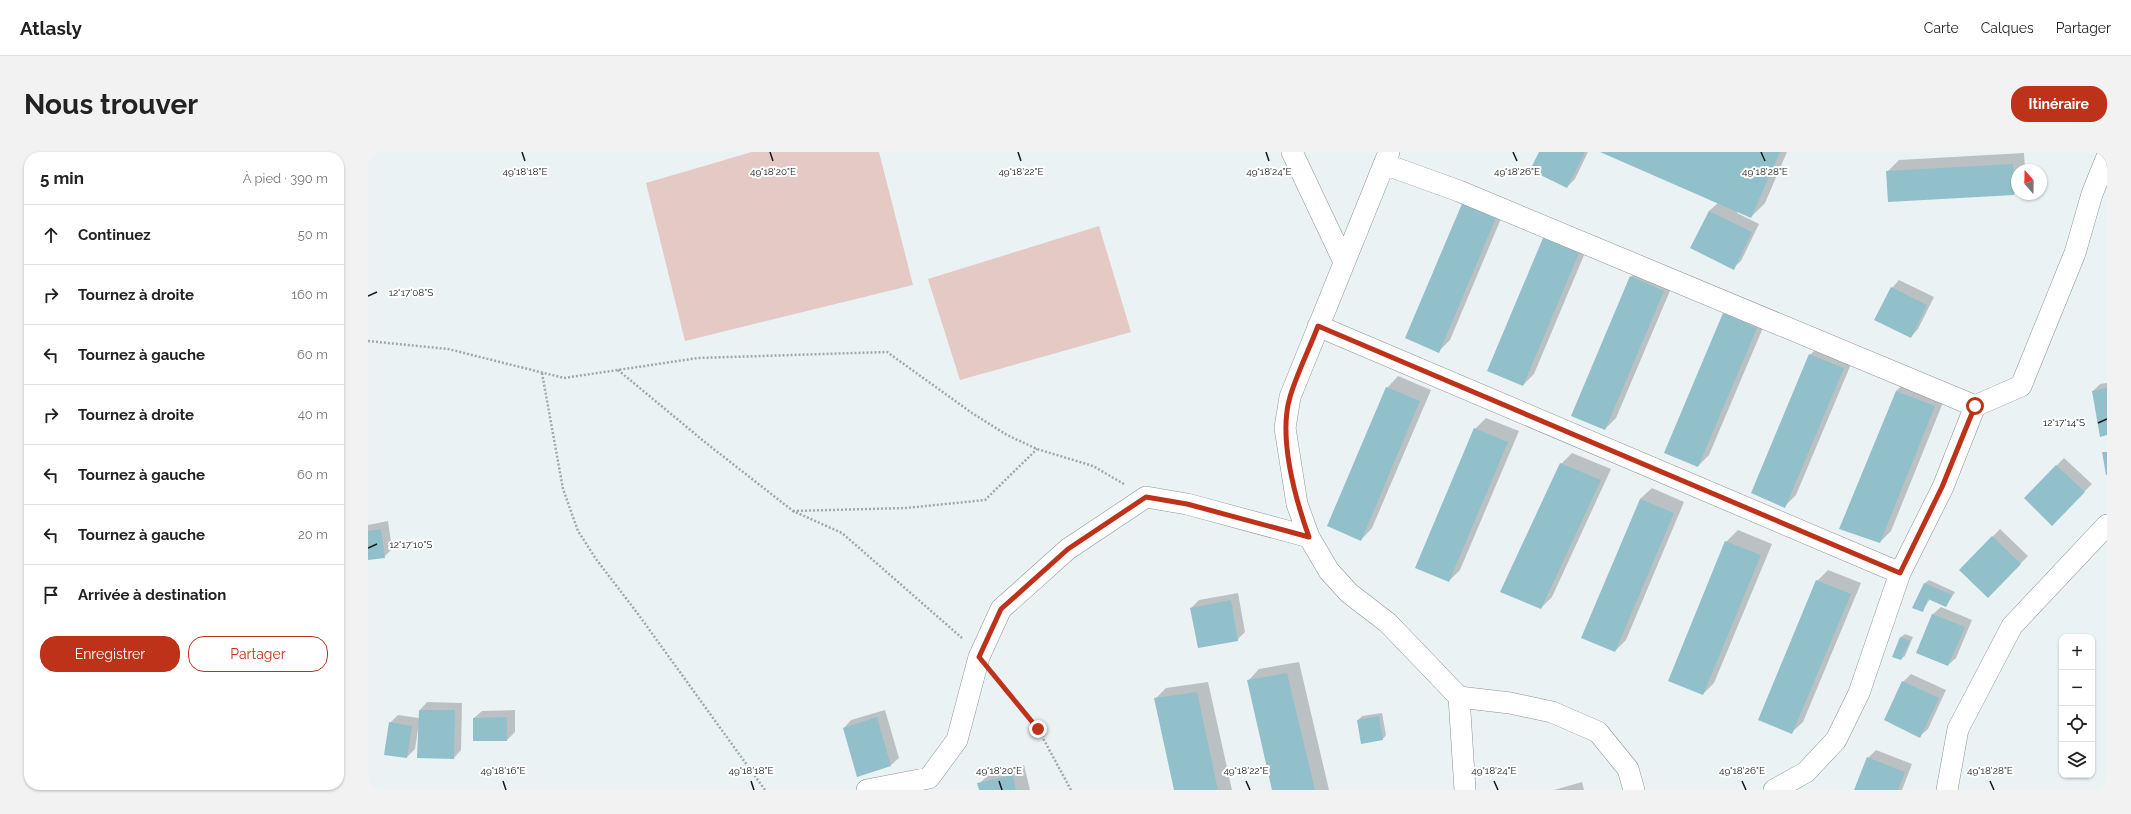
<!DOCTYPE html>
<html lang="fr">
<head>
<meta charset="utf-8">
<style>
  :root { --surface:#fff; --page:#f2f2f2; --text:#222; --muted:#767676; --line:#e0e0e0; --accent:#bd3219 }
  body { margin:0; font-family:Raleway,sans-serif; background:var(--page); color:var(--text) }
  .controls { position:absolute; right:12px; bottom:12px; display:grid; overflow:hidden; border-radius:8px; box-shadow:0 1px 3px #0004 }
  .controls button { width:36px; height:36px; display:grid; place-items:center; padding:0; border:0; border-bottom:1px solid var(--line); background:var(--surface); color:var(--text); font:20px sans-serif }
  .compass { position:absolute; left:1643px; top:12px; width:36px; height:36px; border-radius:50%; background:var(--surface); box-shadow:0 1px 3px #0004; rotate:340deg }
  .stop { position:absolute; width:12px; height:12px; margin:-9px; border:3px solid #bd3219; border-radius:50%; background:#fff }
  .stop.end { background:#bd3219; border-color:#fff; box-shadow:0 1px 4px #0008 }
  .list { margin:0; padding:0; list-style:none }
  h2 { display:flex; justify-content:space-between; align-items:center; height:52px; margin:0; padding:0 16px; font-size:17px }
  h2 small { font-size:13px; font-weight:400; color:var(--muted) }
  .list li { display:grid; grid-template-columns:26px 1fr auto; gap:12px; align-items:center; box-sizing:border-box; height:60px; padding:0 16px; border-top:1px solid var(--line) }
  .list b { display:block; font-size:15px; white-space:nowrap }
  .list em { font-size:13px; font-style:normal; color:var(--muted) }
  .actions { display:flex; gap:8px; padding:12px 16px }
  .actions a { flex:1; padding:9px 0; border:1px solid var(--accent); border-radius:16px; text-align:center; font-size:14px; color:var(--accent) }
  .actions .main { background:var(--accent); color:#fff }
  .icon { flex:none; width:22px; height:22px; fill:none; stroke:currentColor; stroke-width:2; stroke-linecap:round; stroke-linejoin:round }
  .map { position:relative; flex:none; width:1739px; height:638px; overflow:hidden; border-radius:16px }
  header { display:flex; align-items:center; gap:24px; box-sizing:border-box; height:56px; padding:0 20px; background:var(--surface); border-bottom:1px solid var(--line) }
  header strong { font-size:19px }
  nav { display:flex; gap:22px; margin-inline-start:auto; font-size:14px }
  .intro { display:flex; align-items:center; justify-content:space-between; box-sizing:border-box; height:96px; padding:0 24px }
  h1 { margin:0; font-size:28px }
  .button { padding:10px 18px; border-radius:16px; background:var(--accent); color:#fff; font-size:14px; font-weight:700 }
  main { display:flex; gap:24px; padding:0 24px }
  aside { flex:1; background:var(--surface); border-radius:16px; box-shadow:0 1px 3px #0004 }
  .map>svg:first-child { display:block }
  .green { fill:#e4c9c4 }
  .shadow { fill:#0003 }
  .building { fill:#91c0ca }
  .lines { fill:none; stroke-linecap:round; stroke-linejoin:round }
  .minor-casing { stroke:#8c9395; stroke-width:22 }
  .path { stroke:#a2a8aa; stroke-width:2.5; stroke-dasharray:2 2; stroke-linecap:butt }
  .minor { stroke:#fff; stroke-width:21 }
  .route { stroke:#bd3219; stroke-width:5 }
  .ticks { fill:none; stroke:#151718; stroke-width:1.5 }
  .ticks-label { font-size:10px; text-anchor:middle; fill:#151718; stroke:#fff; stroke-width:4; stroke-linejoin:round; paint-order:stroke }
</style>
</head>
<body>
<header>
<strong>Atlasly</strong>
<nav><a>Carte</a><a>Calques</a><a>Partager</a></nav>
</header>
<div class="intro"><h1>Nous trouver</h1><a class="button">Itinéraire</a></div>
<main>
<aside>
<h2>5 min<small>À pied · 390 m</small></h2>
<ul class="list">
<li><svg class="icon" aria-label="ahead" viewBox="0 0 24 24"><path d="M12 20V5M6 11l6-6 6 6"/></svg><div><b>Continuez</b></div><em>50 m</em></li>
<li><svg class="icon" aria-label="right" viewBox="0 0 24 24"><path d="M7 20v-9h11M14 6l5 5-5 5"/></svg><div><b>Tournez à droite</b></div><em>160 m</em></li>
<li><svg class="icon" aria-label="left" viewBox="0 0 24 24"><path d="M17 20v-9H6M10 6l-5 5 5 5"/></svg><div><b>Tournez à gauche</b></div><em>60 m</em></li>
<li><svg class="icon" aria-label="right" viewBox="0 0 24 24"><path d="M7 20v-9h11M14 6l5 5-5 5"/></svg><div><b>Tournez à droite</b></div><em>40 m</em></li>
<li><svg class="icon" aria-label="left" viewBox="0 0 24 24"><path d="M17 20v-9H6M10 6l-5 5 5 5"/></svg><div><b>Tournez à gauche</b></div><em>60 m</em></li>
<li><svg class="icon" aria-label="left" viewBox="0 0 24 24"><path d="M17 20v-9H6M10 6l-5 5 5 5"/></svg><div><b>Tournez à gauche</b></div><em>20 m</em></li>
<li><svg class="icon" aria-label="arrive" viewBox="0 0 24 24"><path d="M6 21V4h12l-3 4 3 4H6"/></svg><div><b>Arrivée à destination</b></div></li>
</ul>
<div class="actions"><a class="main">Enregistrer</a><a>Partager</a></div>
</aside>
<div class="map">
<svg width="1739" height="638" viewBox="0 0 1739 638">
  <rect width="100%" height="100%" fill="#eaf2f4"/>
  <path class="green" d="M384,0h127l34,133 -228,56 -39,-158z
    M731,74l32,106 -171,48 -32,-101z"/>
  <path class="shadow" d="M1172,0h48l-13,27 -8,8z
    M1235,0h184l-22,51 -14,14 -14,-6v2l22,11 -18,37 -8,7 -41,-20 17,-37 9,-8z
    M1656,1l1,17h-8v20l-3,4 -126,-23 11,-11z
    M1097,47l43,3 -58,138 -11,11z
    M1187,75l35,14 -56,133 -11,11 -35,-14 56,-133z
    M1274,114l33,13 -59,139 -11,11 26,-152z
    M1531,128l35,17 -16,32 -7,8 -19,-49z
    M1367,151l33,13 -59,139 -11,11 26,-152z
    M1454,191l32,14 -58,138 -11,11 25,-151z
    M1030,224l33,14 -59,138 -11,12 26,-152z
    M1540,228l38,15 -55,136 -11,11 16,-151z
    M1739,231v51l-14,-43 7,-7z
    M1118,266l33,13 -59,139 -11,11 26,-152z
    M1204,301l39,16 -59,128 -11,11 20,-144z
    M1696,306l28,26 -40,40 -27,-26z
    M1284,336l32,14 -58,138 -11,11 25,-152z
    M20,369l4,28 -8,8 -16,2v-34z
    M1632,377l28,27 -40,41 -28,-27z
    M1370,378l34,14 -58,139 -11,11 23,-152z
    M1460,418l33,13 -58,139 -12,11 26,-152z
    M1561,428l26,12 -9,14 -16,-7 -8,12 -8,-4 11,-24z
    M870,441l7,39 -8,8 -46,-32 8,-8z
    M1573,455l31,13 -16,38 -8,7 -31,-13 16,-38z
    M1537,482l8,3 -8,19 -4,3 -8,-3 8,-19z
    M931,510l30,128h-56l-25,-109 11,-12z
    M1543,522l35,16 -18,39 -8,7 -17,-54z
    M840,530l24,108h-57l-20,-91 11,-11z
    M59,550l35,1 -1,47 -7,8 -36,-29 -3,20 -8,8 -17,-34 8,-8 21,3 1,-8z
    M147,558v22l-8,8 -33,-22 8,-7z
    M517,558l14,48 -8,7 -47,-37 7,-8z
    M1014,561l4,22 -3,4 -25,-19 4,-4z
    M1508,598l36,14 -10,26h-46l12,-32z
    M656,613l6,25h-50l-1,-6 11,-11z
    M1214,630l2,8h-30z"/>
  <path class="building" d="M1171,0h46l-18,36 -37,-18z
    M1232,0h180l-29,66z
    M1645,12l1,31 -126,7 -2,-31z
    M1096,47l34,14 -59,140 -34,-15z
    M1341,59l43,21 -18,38 -44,-22z
    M1175,86l36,15 -56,133 -36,-15z
    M1262,124l34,15 -59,139 -34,-14z
    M1523,135l36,18 -16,33 -37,-18z
    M1355,161l34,15 -59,139 -34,-14z
    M1441,202l35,14 -59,140 -34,-15z
    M1018,235l34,14 -59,140 -34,-15z
    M1739,236v47l-7,2 -8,-46z
    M1528,239l39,15 -55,137 -41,-14z
    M1106,276l34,14 -59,140 -34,-14z
    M1734,300h5v23h-1z
    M1192,311l41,17 -60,129 -41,-17z
    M1688,313l29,27 -33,34 -28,-28z
    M1272,347l34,14 -59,139 -34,-14z
    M13,377l4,29 -17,2v-29z
    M1624,384l29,28 -33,34 -29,-28z
    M1357,389l36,14 -58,140 -35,-14z
    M1448,428l35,14 -59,140 -34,-14z
    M1556,431l28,12 -6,12 -18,-8 -5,13 -11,-4z
    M863,448l7,41 -40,7 -8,-40z
    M1564,462l33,13 -17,39 -32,-13z
    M1532,485l10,4 -9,19 -9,-3z
    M919,521l28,117h-43l-25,-110z
    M1534,529l37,17 -19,40 -36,-18z
    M829,540l21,98h-44l-20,-92z
    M51,558h36l-1,49 -37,-1z
    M1011,564l4,24 -22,4 -4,-24z
    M139,565v24h-34v-23z
    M509,565l14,49 -34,11 -14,-49z
    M21,570l23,4 -5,32 -23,-3z
    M1499,605l38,15 -7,18h-44z
    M645,623l3,15h-37l-2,-7z"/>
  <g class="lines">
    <g class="minor-casing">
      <path id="minor" d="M924,0l52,110
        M1021,0l-99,245 -5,31 12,76 12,33 20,34 20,22 39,30 71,74 51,6 42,9 46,20 30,37 6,21
        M1016,12l75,27 516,215
        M950,174l582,247
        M1091,545l6,93
        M499,638l62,-12 28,-38 22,-83 22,-48 67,-60 78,-52 41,7 122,33
        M1406,638l32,-18 30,-32 23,-47 41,-120 43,-86 32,-81 46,-20 54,-133 17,-59 15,-37
        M1579,638l11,-61 54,-103 95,-101"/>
    </g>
    <path class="path" d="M0,189l80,8 116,29 134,-20 189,-6 85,61 35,22 30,14 56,17 31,18
      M250,218l88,73 87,68 49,22 120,105
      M174,221l21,116 15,42 18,28 42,55 127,176
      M425,359l113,-3 79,-8 52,-51
      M629,527l41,50 33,61"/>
    <use href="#minor" class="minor"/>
  </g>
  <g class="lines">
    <path class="route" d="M670,577l-59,-72 22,-48 67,-60 78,-52 41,7 122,33c-14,-39 -31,-100 -19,-140 7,-24 19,-47 28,-71l582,247 42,-86 33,-81"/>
  </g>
  <path class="ticks" d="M154,0l3,9M402,0l3,9M650,0l3,9M898,0l3,9M1145,0l4,9M1393,0l4,9M0,144l9,-4M1730,271l9,-4M0,396l9,-4M135,629l3,9M383,629l3,9M631,629l3,9M878,629l4,9M1126,629l4,9M1374,629l4,9M1622,629l4,9"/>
  <g class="ticks-label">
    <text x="157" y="23">49°18'18"E</text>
    <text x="405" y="23">49°18'20"E</text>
    <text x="653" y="23">49°18'22"E</text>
    <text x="901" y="23">49°18'24"E</text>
    <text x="1149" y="23">49°18'26"E</text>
    <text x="1397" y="23">49°18'28"E</text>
    <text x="43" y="144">12°17'08"S</text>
    <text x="1696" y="274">12°17'14"S</text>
    <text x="43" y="396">12°17'10"S</text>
    <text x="135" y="622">49°18'16"E</text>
    <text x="383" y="622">49°18'18"E</text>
    <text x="631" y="622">49°18'20"E</text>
    <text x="878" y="622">49°18'22"E</text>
    <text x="1126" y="622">49°18'24"E</text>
    <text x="1374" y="622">49°18'26"E</text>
    <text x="1622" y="622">49°18'28"E</text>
  </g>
</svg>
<div class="controls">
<button>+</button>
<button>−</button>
<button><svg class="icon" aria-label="locate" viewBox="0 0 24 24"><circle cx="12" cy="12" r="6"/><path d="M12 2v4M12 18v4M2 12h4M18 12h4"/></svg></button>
<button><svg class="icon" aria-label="layers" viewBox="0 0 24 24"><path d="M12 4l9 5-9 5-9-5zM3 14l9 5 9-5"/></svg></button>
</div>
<svg class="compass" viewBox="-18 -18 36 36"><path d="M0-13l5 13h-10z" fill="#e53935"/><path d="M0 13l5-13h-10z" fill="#767676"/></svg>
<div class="stop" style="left:1607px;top:254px"></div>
<div class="stop end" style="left:670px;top:577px"></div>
</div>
</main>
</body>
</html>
